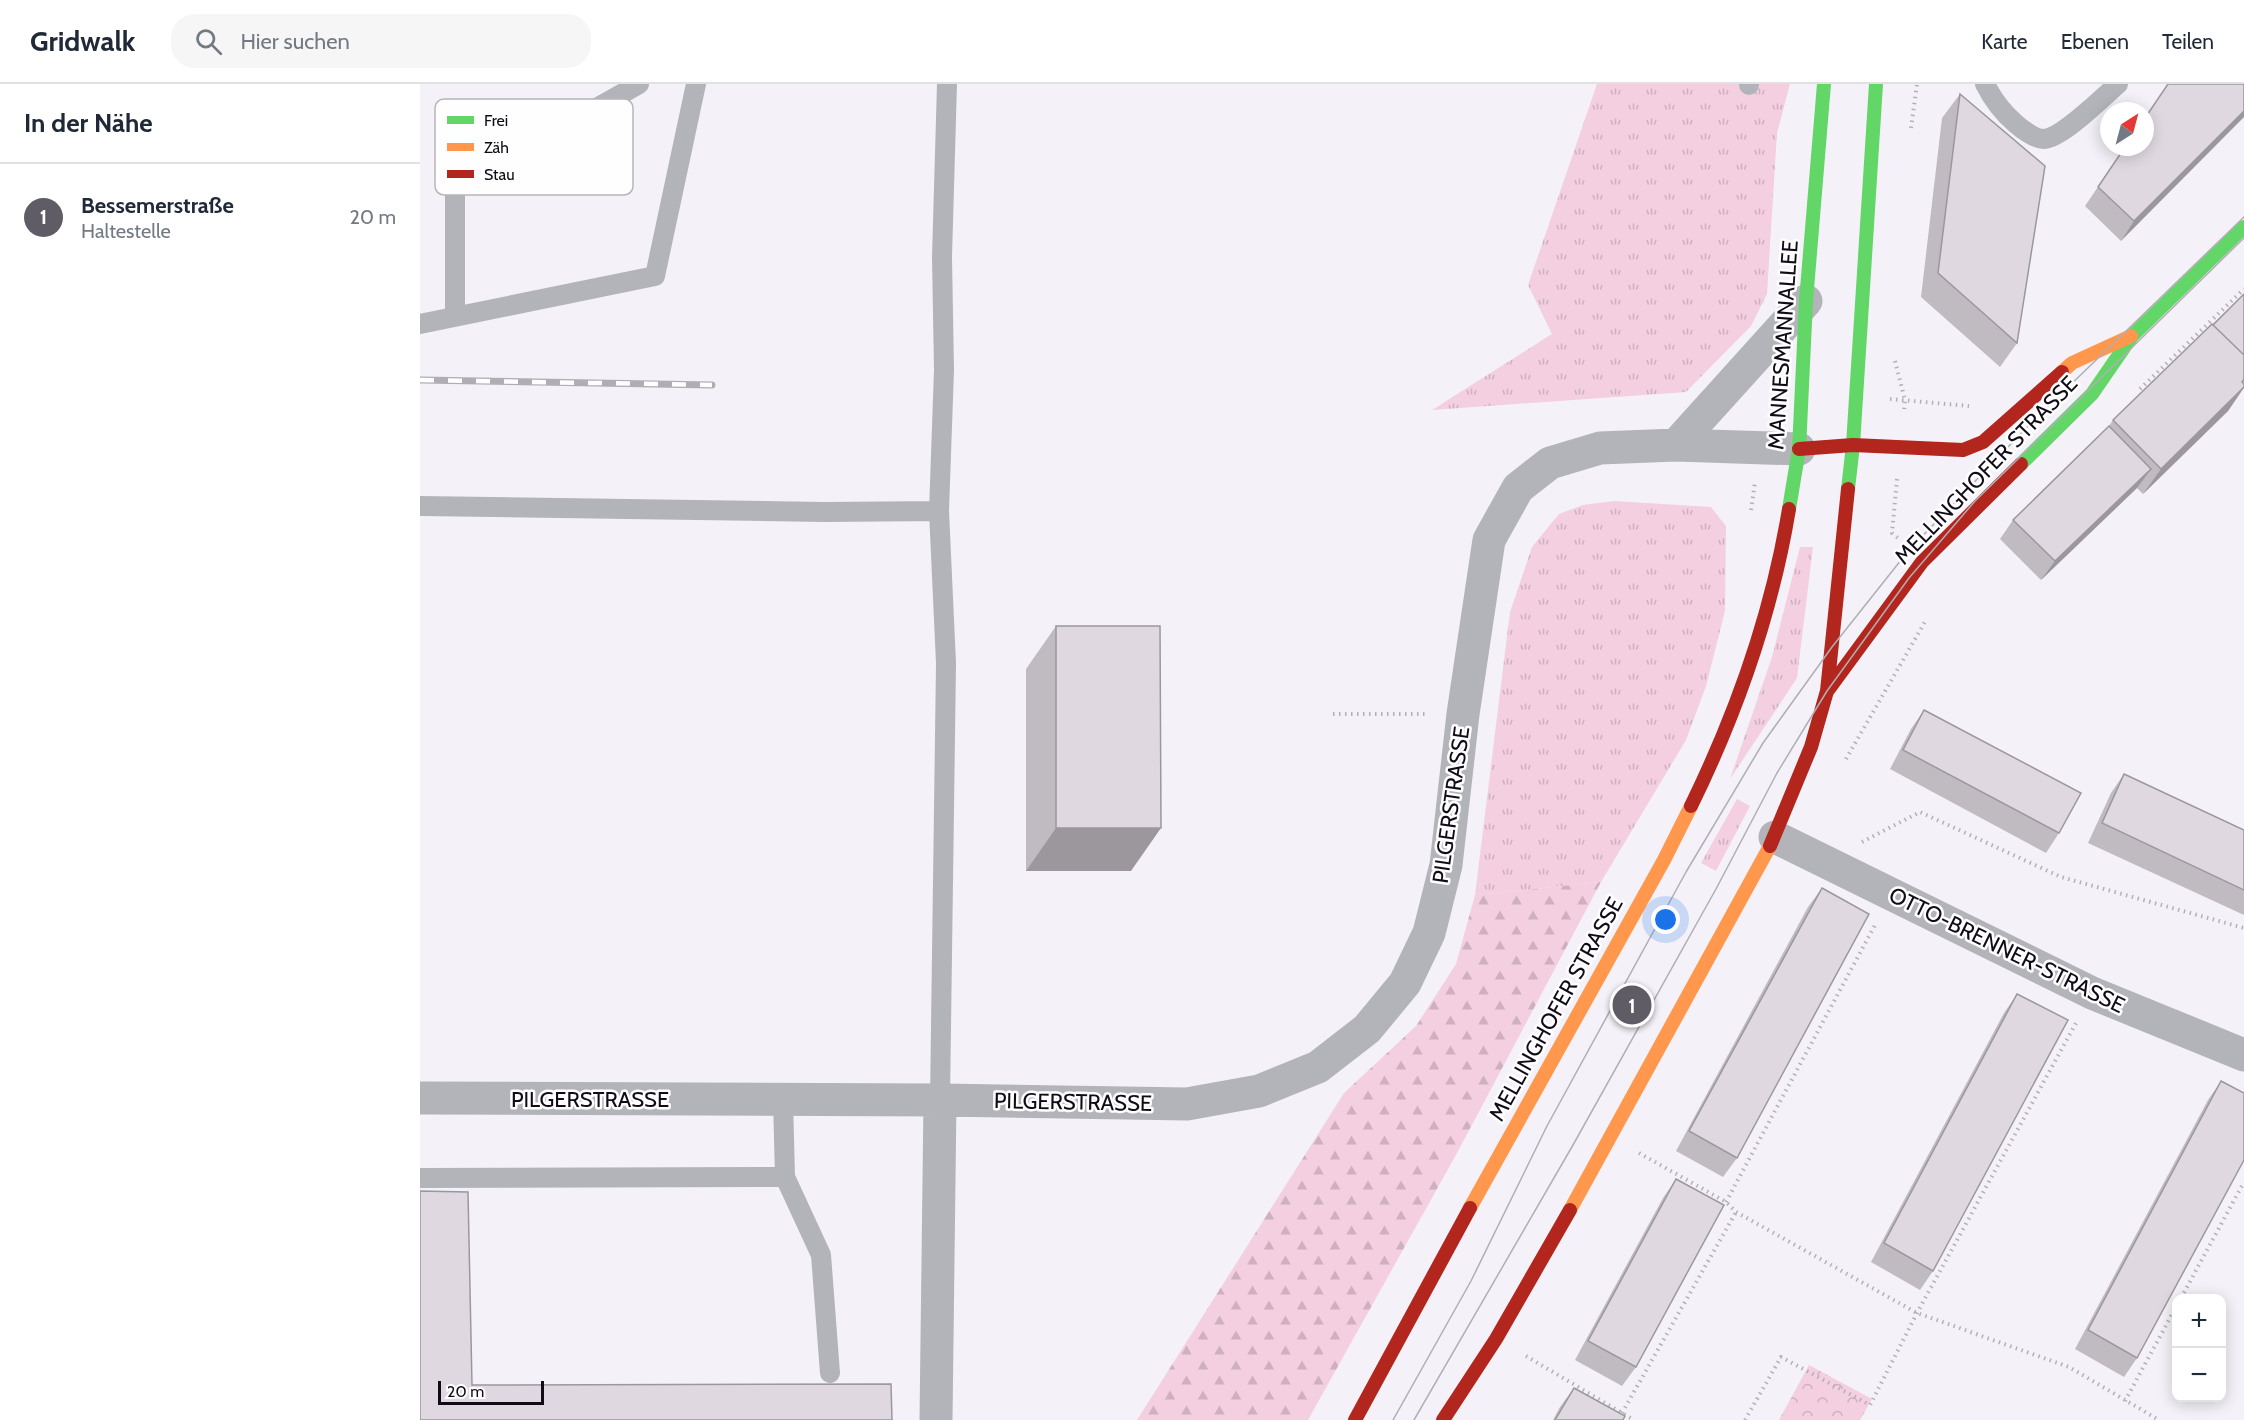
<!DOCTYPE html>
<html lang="de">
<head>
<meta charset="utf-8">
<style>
  :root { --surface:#fff; --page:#f6f6f7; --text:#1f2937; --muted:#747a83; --line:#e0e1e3; --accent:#605c66 }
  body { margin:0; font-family:Cabin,sans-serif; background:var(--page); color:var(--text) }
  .controls { position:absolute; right:18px; bottom:18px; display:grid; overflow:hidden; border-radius:12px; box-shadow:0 3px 15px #0003 }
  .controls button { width:54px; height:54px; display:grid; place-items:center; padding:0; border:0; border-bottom:2px solid var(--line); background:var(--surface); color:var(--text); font:30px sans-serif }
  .compass { position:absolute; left:1680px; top:18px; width:54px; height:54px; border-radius:50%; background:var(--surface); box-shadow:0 3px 15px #0003; rotate:36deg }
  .scale { position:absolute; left:18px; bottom:15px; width:106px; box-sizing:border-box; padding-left:6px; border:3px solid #100b17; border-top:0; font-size:16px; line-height:21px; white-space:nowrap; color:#100b17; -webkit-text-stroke:4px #fefefe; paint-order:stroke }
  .you { position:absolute; left:1246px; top:836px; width:21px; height:21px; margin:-15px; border:4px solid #fff; border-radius:50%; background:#1a73e8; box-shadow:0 0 0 9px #1a73e833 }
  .badge { display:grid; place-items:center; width:39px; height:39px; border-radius:50%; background:var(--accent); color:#fff; font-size:20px; font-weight:700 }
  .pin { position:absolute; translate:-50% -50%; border:3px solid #fff; box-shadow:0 2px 6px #0006 }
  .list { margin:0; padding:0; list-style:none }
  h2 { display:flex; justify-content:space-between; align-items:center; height:78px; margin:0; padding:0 24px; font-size:26px }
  h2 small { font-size:20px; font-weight:400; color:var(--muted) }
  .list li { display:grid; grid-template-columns:39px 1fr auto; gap:18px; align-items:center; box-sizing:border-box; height:108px; padding:0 24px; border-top:2px solid var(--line) }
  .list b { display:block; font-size:22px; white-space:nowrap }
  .list p { margin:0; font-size:20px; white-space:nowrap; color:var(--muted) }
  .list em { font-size:20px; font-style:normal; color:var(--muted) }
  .icon { flex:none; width:33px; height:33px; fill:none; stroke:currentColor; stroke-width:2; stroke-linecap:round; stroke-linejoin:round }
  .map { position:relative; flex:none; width:1824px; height:1336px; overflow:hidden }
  header { display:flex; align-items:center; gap:36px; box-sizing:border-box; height:84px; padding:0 30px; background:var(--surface); border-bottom:2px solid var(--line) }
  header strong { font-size:28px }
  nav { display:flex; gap:33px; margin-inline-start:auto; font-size:21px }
  .search { width:420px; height:54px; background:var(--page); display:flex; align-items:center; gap:15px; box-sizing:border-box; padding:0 21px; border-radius:24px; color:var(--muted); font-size:22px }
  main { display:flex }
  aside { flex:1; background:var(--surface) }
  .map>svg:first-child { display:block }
  .grass { fill:url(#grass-tufts) }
  .forest { fill:url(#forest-firs) }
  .park { fill:url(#park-crowns) }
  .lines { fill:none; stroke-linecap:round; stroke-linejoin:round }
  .path { stroke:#b3b1b7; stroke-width:4; stroke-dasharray:1.5 4.5; stroke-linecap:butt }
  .lane { stroke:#b3b4b9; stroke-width:20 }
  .street { stroke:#b3b4b9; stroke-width:33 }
  .fast { stroke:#63d668; stroke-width:14 }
  .slow { stroke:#ff974d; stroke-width:14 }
  .jam { stroke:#b3261e; stroke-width:14 }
  .tram { stroke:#b0aeb4; stroke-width:1.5 }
  .rail-casing { stroke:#b0aeb4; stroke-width:7 }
  .rail { stroke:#fefefe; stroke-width:4.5; stroke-dasharray:14; stroke-linecap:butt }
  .wall { fill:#c0bac1 }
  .shaded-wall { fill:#9c979d }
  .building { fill:#dfd8e0; stroke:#9c979d; stroke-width:1.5 }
  .labels { text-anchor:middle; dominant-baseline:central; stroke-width:5; stroke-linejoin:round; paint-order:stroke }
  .street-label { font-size:22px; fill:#100b17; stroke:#fefefe }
  .key { fill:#fefefe; stroke:#b7b5b9; stroke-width:1.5 }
  .key-label { font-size:16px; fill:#100b17 }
</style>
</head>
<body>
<header>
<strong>Gridwalk</strong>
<div class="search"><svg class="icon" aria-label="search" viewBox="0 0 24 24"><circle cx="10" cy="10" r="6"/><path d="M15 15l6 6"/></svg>Hier suchen</div>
<nav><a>Karte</a><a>Ebenen</a><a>Teilen</a></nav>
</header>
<main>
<aside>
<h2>In der Nähe<small></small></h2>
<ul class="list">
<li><span class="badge">1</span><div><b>Bessemerstraße</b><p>Haltestelle</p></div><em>20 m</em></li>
</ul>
</aside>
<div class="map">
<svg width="1824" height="1336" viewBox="0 0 1824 1336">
  <defs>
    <pattern id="grass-tufts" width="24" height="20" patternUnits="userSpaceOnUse" patternTransform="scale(1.5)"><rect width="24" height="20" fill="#f3cfdf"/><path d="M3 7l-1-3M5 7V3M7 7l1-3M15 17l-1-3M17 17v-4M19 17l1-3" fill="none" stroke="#cfb0bf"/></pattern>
    <pattern id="forest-firs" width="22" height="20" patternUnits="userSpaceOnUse" patternTransform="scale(1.5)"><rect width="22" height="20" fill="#f3cfdf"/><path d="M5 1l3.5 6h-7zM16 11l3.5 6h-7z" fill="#cfb0bf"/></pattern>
    <pattern id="park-crowns" width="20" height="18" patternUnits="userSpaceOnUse" patternTransform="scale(1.5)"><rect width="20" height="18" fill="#f3cfdf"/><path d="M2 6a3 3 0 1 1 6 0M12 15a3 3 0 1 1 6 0" fill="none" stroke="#cfb0bf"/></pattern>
  </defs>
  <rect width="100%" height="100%" fill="#f4f2f8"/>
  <path class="grass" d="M1177,0h193l-13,49 -10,161 -16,32 -65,66 -254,18 120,-76 -24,-49z
    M1194,417l97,6 15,19 -1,85 -19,75 -20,54 -85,142 -126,13 35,-283 22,-65 27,-33 24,-9z
    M1380,463h13l-16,131 -67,101 42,-122z
    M1317,715l13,7 -34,65 -15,-8z"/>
  <path class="forest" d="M1181,798l-144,271 -149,267h-171l207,-327 72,-67 40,-62 19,-69z"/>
  <path class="park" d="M1389,1281l63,34 -12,21h-81z"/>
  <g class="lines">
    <path class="path" d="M1491,44l6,-44
      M1475,277l10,39 -1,12
      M1720,305l104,-100
      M1470,315l79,7
      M1477,395l-5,54 6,5
      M1331,426l4,-28
      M913,630h96
      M1426,675l80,-139
      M1442,758l58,-30 141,65 183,51
      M1219,1069l87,49 10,10 181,101 152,54 90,53
      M1306,1118l149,-277
      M1761,1214l63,-116
      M1106,1272l108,64
      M1705,1317l51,-94
      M1202,1329l114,-201
      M1325,1336l36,-63 89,48 47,-92 159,-290"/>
    <path class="lane" d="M1329,0v1
      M1565,0c8,16 17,28 31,40 7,6 18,15 28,15 18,-1 59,-42 74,-55
      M35,233v-129l184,-104
      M0,240l235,-48 41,-192
      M0,422l405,6 114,-1 5,-141 -2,-113 5,-173
      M519,427l7,152 -6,437
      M365,1093l36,78 9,118
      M0,1094l365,-1 -2,-77"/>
    <path class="street" d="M1256,361l130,-144
      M1355,753l317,156 152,62
      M0,1014l520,2
      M516,1336l4,-320 247,4 72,-13 59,-24 49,-38 38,-46 24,-50 17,-68 17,-151 26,-174 29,-52 32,-25 50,-15 76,-3 123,4"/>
    <path class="fast" d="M1601,380l71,-70 40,-58 112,-109
      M1428,405l5,-44 23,-361
      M1369,425l10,-60 7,-148 18,-217"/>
    <path class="slow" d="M1642,288l10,-9 59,-27
      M1050,1124l194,-348 27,-54
      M1150,1126l200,-364"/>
    <path class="jam" d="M1379,365l54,-4 110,5 20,-8 79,-70
      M1408,606l94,-128 99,-98
      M1271,722c46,-94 81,-194 98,-297
      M1350,762l41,-99 16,-56 21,-202
      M935,1336l115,-212
      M1023,1336l53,-81 74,-129"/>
    <path class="tram" d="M973,1336l78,-139 76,-155 139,-254 77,-129 69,-96 77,-97 124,-129 211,-204
      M994,1336l159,-275 143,-256 61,-116 50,-82 82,-113 66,-77 269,-263"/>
    <g class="rail-casing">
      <path id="rail" d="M0,296l292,5"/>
    </g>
    <use href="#rail" class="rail"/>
  </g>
  <path class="wall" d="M1824,0l-123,157 -36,-35 40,-59z
    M1540,10l57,249 -17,24 -79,-70 21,-179z
    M1824,210v94l-16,23 -85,83 -6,-6 -96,92 -41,-41 13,-19 96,-94 4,-6z
    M636,542l75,245h-105v-202z
    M1504,626l135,123 -13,20 -156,-84 21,-40z
    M1704,690l120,56v85l-156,-72 23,-50z
    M1402,804l-85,270 -14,19 -47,-26 132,-244z
    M1597,910l-84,277 -13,19 -49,-28 133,-249z
    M1801,997l-84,277 -13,19 -49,-28 133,-249z
    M1256,1095l-40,188 -14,19 -47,-26 88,-162z
    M1154,1304l49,32h-70l7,-13z"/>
  <path class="shaded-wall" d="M1824,27v6l-123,124 13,-20z
    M1824,303l-16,24 -85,83 18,-25z
    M1731,385l-14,19 -96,92 14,-19z
    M636,744h105l-30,43h-105z"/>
  <path class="building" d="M1748,0h76v27l-110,110 -36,-34 27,-40h20v-29z
    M1540,10l85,72 -28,177 -79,-70z
    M1824,210v61l-31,-30z
    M1792,240l32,31v24l-2,3 2,2v3l-83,82 -48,-49z
    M1689,342l42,43 -96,92 -42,-41z
    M636,542h104l1,202h-105z
    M1504,626l157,83 -22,40 -156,-83z
    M1704,690l120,56v60l-142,-67z
    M1402,804l47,26 -132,244 -48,-27z
    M1597,910l51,26 -135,251 -49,-28z
    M1801,997l23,12v67l-107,198 -49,-28z
    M1256,1095l48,26 -88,162 -48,-26z
    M0,1107l48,1 4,193 419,-1 1,36h-472z
    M1154,1304l51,28 -2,4h-68z"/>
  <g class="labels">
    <g class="street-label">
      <text transform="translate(1363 261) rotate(-86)">MANNESMANNALLEE</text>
      <text transform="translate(1566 386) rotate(-46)">MELLINGHOFER STRASSE</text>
      <text transform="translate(1031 721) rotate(-82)">PILGERSTRASSE</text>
      <text transform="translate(1587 866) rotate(26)">OTTO-BRENNER-STRASSE</text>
      <text transform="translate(1136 925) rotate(-61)">MELLINGHOFER STRASSE</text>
      <text x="170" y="1015">PILGERSTRASSE</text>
      <text transform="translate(653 1018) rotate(1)">PILGERSTRASSE</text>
    </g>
  </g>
  <rect x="15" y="15" width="198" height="96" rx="9" class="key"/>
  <rect x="27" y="32" width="27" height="8" fill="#63d668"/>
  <rect x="27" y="59" width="27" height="8" fill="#ff974d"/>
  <rect x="27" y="86" width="27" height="8" fill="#b3261e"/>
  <g class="key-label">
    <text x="64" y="42">Frei</text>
    <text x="64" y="69">Zäh</text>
    <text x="64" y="96">Stau</text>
  </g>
</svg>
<div class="controls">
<button>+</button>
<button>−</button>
</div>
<svg class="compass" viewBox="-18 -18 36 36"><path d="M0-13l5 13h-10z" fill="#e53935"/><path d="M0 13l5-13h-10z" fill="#747a83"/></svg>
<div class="scale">20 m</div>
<div class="you"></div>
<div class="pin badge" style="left:1212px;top:921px">1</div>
</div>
</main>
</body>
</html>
